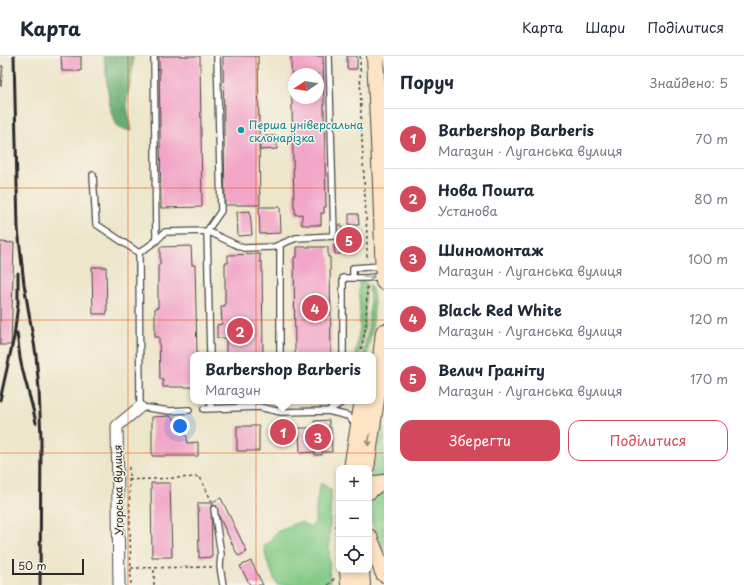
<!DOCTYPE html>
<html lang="uk">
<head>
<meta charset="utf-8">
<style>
  :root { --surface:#fff; --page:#f6f6f7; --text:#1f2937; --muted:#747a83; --line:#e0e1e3; --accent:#d1495b }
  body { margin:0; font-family:"Playpen Sans",sans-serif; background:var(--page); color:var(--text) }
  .controls { position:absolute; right:12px; bottom:12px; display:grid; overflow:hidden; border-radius:8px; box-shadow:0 2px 6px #0003 }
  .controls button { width:36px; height:36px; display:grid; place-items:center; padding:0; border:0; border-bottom:1px solid var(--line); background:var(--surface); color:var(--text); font:20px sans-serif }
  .compass { position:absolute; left:288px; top:12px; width:36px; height:36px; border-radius:50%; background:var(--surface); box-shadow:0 2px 6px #0003; rotate:258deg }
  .scale { position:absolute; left:12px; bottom:10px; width:72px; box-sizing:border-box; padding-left:4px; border:2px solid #2b2b2b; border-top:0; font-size:11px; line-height:14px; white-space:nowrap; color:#2b2b2b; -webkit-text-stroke:3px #f7f3e8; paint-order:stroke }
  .you { position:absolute; left:180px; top:370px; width:14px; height:14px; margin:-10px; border:3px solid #fff; border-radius:50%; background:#1a73e8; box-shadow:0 0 0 6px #1a73e833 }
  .badge { display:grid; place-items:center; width:26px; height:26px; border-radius:50%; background:var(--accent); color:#fff; font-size:13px; font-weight:700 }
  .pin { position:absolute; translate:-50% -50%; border:2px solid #fff; box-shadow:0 1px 4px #0006 }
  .popup { position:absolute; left:190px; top:296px; width:186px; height:52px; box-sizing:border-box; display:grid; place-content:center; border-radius:8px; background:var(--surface); filter:drop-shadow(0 1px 3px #0005); font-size:13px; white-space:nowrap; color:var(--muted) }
  .popup b { font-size:15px; color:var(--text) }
  .popup::after { content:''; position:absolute; left:50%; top:100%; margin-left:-8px; border:8px solid transparent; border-top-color:var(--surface) }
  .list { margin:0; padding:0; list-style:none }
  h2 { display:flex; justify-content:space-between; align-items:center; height:52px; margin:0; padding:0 16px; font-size:17px }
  h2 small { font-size:13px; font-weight:400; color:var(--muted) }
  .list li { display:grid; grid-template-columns:26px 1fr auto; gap:12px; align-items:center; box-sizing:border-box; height:60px; padding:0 16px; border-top:1px solid var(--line) }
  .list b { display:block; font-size:15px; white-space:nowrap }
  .list p { margin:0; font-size:13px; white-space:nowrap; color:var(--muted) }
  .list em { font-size:13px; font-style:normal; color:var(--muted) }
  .actions { display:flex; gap:8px; padding:12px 16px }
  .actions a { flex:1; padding:9px 0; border:1px solid var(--accent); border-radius:12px; text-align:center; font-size:14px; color:var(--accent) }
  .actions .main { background:var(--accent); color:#fff }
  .icon { flex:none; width:22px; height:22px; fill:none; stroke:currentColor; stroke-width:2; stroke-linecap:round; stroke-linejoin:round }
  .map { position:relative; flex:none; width:384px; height:529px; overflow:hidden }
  header { display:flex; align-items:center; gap:24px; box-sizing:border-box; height:56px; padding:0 20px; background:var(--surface); border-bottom:1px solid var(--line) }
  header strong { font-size:19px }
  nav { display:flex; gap:22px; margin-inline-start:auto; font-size:14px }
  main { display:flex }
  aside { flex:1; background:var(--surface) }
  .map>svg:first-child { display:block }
  .green { fill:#82c984; stroke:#567a58 }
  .forest { fill:#69ad72; stroke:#4a6c4e }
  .building { fill:#f2a5c7; fill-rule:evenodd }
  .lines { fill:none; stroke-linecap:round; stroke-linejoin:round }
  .lane-casing { stroke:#484743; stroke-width:8 }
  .street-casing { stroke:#484743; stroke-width:13 }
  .secondary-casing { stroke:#484743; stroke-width:18 }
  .path { stroke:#484743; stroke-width:1.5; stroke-dasharray:3 3; stroke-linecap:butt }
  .lane { stroke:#fff; stroke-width:5.5 }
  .street { stroke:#fff; stroke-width:11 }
  .secondary { stroke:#fee4c5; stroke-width:16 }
  .rail { stroke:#2b2b2b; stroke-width:3 }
  .oneway { stroke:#a0a0a0 }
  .oneway2 { stroke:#948878 }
  .grid { fill:none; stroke:#df570e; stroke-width:1; stroke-opacity:0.55 }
  .culture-dot { fill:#0f9aa8; stroke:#f7f3e8; stroke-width:1.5 }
  .labels { text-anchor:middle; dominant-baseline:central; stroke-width:3; stroke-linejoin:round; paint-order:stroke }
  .culture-label { font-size:11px; fill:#0d838f; stroke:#f7f3e8; text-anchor:start }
  .street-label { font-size:11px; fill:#2b2b2b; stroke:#f7f3e8 }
</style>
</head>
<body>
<header>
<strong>Карта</strong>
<nav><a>Карта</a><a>Шари</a><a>Поділитися</a></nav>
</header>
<main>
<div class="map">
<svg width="384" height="529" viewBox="0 0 384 529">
  <rect width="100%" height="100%" fill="#f7f3e8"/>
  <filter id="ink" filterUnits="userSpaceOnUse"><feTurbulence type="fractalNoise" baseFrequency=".025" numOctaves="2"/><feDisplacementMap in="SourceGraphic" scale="8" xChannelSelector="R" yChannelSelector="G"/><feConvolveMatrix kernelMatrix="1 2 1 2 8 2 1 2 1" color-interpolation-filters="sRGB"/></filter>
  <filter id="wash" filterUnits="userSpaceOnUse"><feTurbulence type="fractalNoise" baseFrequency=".012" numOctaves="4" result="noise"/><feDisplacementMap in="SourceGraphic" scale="16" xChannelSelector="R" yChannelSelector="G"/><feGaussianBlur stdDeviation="0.9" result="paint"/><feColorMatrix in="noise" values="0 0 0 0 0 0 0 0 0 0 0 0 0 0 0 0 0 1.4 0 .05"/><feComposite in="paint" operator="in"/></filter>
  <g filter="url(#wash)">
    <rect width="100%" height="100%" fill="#eee6cb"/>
    <path class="green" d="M359,225h5l2,2 -1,43 -6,29h-4l5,-28z
      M369,228c11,13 1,55 -2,71h-4l5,-26 2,-24z
      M384,339v81l-12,3 -1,-1z
      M321,427l10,7c-1,31 -3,61 -1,92l-8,3h-45l-10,-24 -3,-14 13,-15 16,-8 8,-2 8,5 6,-4c0,-14 2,-27 6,-40z
      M383,435h1v61l-15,-36c-1,-12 3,-20 14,-25z"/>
    <path class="forest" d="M104,0h29c1,17 -4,28 -6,44 -1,8 4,22 5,31l-14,-3 -8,-19z"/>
    <g id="blocks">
      <path class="building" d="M61,0h20v15h-19z
        M159,0h41l2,151 -41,1z
        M223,0h35l2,149h-35z
        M291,0h32l3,151h-2v6h-3v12h-19v-11l-7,1v-7h-1zM294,18h24v24h-24z
        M347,0h10v13h-10z
        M0,10h3l-2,20h-1z
        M259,80h18v13l-17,1z
        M259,151h21l1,26 -21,1z
        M250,155l2,24 -14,1 -1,-24z
        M349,158h9l1,11h-10z
        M335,169h7v10h-7z
        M0,186l14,1 -3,102h-11z
        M334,189h7v9h-6z
        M191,190l1,19h3l2,90h-4v32h-30v-8h-3l-1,-42h-4v-29h3v-43h2v-18z
        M297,191h31v10h2l1,98h-36l-1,-98h3z
        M260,198v8h2l1,93h-37v-17h-9v-13l5,-1 -1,-18h4v-43h3v-8z
        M92,211h14l1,47h-14z
        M170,360l10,9 1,8 6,3v7l11,-1v14h-46v-39z
        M329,364v7h2l1,25h-10v3h-7v-3l-15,1 -1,-25h16l-1,-7z
        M288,366l1,20 -11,1 -2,-20z
        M237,370h22v25h-22z
        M151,427h19l2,74h-20z
        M221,442l26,54 -9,4 -26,-54z
        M198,447h13l1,54 -13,1z
        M251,505l12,24h-13l-10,-19z"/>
    </g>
  </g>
  <g filter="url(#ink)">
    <use href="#blocks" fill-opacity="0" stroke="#484743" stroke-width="1"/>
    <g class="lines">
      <g class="lane-casing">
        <path id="lane" d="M154,0l2,185
          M93,119l3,49 43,29 1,154 30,4 19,-1
          M280,189v110
          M139,197l17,-12 9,-9 42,-1 36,17 31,-1 22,-9 38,-2 -5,-180
          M353,222v-10l29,-2
          M210,299l-3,-124 14,-20 -4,-155
          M343,299v-77h24l16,-2
          M211,345v7
          M281,345v11
          M204,353l55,-2 22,5 47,-1 20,5 8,9
          M328,355l16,-10
          M214,453l7,45 -1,13 3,18"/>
      </g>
      <g class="street-casing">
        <path id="street" d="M119,529l-2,-159 23,-19"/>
      </g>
      <g class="secondary-casing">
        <path id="secondary" d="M375,0l6,128 3,98
          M352,412l9,-56 2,-11
          M366,412l11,-75 7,-61
          M369,435l8,-7 7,-1
          M369,481l15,37
          M348,514l1,15
          M361,514l1,15"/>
      </g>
      <path class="path" d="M360,0l1,65 6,115v24
        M360,299l6,-29 1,-40
        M129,411l2,118
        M129,424l71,-3 12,25
        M337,508l-1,-48 3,-32
        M131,512l82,-1
        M154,529v-18
        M328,529l7,-7"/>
      <use href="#lane" class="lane"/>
      <use href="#street" class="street"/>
      <use href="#secondary" class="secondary"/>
      <path class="rail" d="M14,0l4,173 6,55 12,71 3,35 2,49 -1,146
        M17,277c1,8 2,17 3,25 4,22 12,43 16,65
        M0,344l14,-63 4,-33v-31"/>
    </g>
    <defs><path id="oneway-shaft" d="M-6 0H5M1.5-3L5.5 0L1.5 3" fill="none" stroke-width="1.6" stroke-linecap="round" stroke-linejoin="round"/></defs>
    <use class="oneway" href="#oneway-shaft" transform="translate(369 221) rotate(-4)"/>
    <use class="oneway2" href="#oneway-shaft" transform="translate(369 384) rotate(99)"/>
  </g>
  <path class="grid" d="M128,0v529M256,0v529M0,132h384M0,264h384M0,397h384"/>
  <circle class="culture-dot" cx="241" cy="74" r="4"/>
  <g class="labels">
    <g class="culture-label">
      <text x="249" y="68">Перша універсальна<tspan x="249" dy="13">склонарізка</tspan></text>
    </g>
    <g class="street-label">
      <text transform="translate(118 434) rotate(-91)">Угорська вулиця</text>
    </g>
  </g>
</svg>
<div class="controls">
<button>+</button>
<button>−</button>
<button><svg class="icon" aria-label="locate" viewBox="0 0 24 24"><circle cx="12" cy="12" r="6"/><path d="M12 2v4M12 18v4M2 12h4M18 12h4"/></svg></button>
</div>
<svg class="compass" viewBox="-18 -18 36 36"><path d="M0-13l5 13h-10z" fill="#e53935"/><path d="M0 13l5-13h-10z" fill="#747a83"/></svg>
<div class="scale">50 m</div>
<div class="you"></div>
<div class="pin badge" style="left:283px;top:376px">1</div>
<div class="popup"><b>Barbershop Barberis</b>Магазин</div>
<div class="pin badge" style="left:240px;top:275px">2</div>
<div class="pin badge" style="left:318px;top:381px">3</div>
<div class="pin badge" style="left:315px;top:252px">4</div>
<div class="pin badge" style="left:349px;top:184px">5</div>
</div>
<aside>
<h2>Поруч<small>Знайдено: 5</small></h2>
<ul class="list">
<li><span class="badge">1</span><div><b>Barbershop Barberis</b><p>Магазин · Луганська вулиця</p></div><em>70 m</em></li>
<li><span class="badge">2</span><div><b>Нова Пошта</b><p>Установа</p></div><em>80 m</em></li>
<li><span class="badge">3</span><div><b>Шиномонтаж</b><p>Магазин · Луганська вулиця</p></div><em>100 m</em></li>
<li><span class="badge">4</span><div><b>Black Red White</b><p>Магазин · Луганська вулиця</p></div><em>120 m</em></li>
<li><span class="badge">5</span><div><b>Велич Граніту</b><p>Магазин · Луганська вулиця</p></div><em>170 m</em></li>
</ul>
<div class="actions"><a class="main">Зберегти</a><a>Поділитися</a></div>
</aside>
</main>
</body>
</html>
